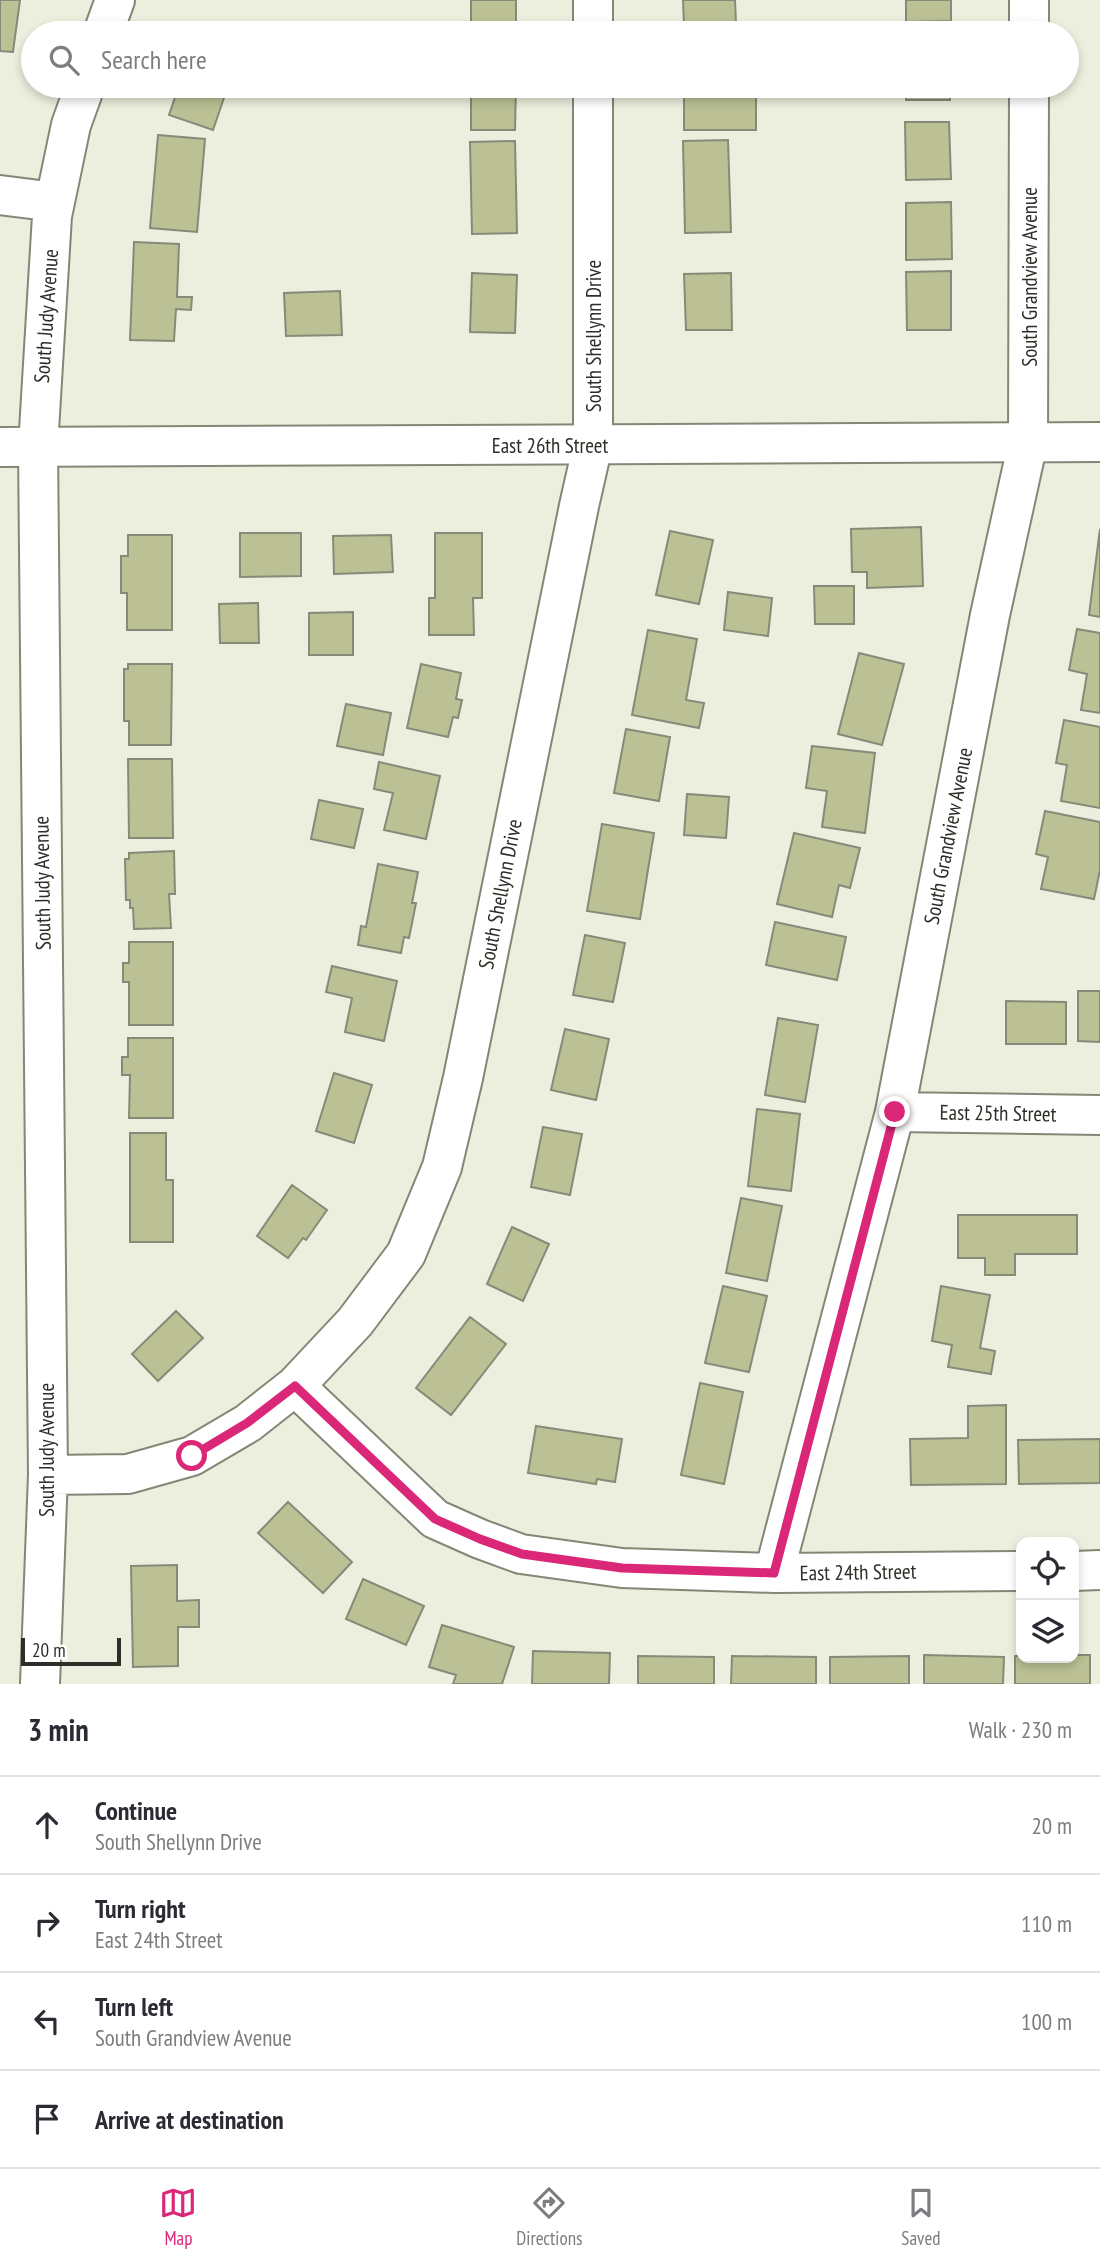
<!DOCTYPE html>
<html lang="en">
<head>
<meta charset="utf-8">
<style>
  :root { --surface:#fff; --page:#f7f7f7; --text:#2b2b33; --muted:#7c7c81; --line:#e1e1e2; --accent:#db2777 }
  body { margin:0; font-family:"PT Sans Narrow",sans-serif; background:var(--page); color:var(--text) }
  .controls { position:absolute; right:21px; bottom:21px; display:grid; overflow:hidden; border-radius:14px; box-shadow:0 4px 10px #0003 }
  .controls button { width:63px; height:63px; display:grid; place-items:center; padding:0; border:0; border-bottom:2px solid var(--line); background:var(--surface); color:var(--text); font:35px sans-serif }
  .scale { position:absolute; left:21px; bottom:18px; width:100px; box-sizing:border-box; padding-left:7px; border:4px solid #2d2e27; border-top:0; font-size:19px; line-height:24px; white-space:nowrap; color:#2d2e27; -webkit-text-stroke:5px #fff; paint-order:stroke }
  .stop { position:absolute; width:21px; height:21px; margin:-16px; border:5px solid #db2777; border-radius:50%; background:#fff }
  .stop.end { background:#db2777; border-color:#fff; box-shadow:0 2px 7px #0008 }
  .list { margin:0; padding:0; list-style:none }
  h2 { display:flex; justify-content:space-between; align-items:center; height:91px; margin:0; padding:0 28px; font-size:30px }
  h2 small { font-size:23px; font-weight:400; color:var(--muted) }
  .list li { display:grid; grid-template-columns:46px 1fr auto; gap:21px; align-items:center; box-sizing:border-box; height:98px; padding:0 28px; border-top:2px solid var(--line) }
  .list b { display:block; font-size:26px; white-space:nowrap }
  .list p { margin:0; font-size:23px; white-space:nowrap; color:var(--muted) }
  .list em { font-size:23px; font-style:normal; color:var(--muted) }
  .icon { flex:none; width:38px; height:38px; fill:none; stroke:currentColor; stroke-width:2; stroke-linecap:round; stroke-linejoin:round }
  .map { position:relative; flex:none; width:1100px; height:1684px; overflow:hidden }
  .search { position:absolute; background:var(--surface); box-shadow:0 4px 10px #0003; left:21px; right:21px; top:21px; height:77px; display:flex; align-items:center; gap:18px; box-sizing:border-box; padding:0 24px; border-radius:38px; color:var(--muted); font-size:26px }
  .sheet { height:483px; background:var(--surface) }
  nav { display:flex; justify-content:space-around; align-items:center; box-sizing:border-box; height:98px; border-top:2px solid var(--line); background:var(--surface); font-size:19px; color:var(--muted) }
  nav a { display:grid; justify-items:center; gap:4px }
  nav .on { color:var(--accent) }
  .map>svg:first-child { display:block }
  .building { fill:#bbc194; stroke:#878a79; stroke-width:2 }
  .lines { fill:none; stroke-linecap:round; stroke-linejoin:round }
  .minor-casing { stroke:#848776; stroke-width:42 }
  .major-casing { stroke:#848776; stroke-width:42 }
  .minor { stroke:#fff; stroke-width:38 }
  .major { stroke:#fff; stroke-width:38 }
  .route { stroke:#db2777; stroke-width:9 }
  .labels { text-anchor:middle; dominant-baseline:central; stroke-width:5; stroke-linejoin:round; paint-order:stroke }
  .street-label { font-size:21px; fill:#2d2e27; stroke:#fff }
</style>
</head>
<body>
<div class="map">
<svg width="1100" height="1684" viewBox="0 0 1100 1684">
  <rect width="100%" height="100%" fill="#ecefdd"/>
  <path class="building" d="M0,0h20l-7,52 -13,-1z
    M471,0h45v26l-45,-1z
    M683,0h52l1,23 -52,1z
    M906,0h45v21l-45,1z
    M179,86h49l-15,44 -44,-15z
    M471,86h45l-1,44h-44z
    M684,86h72v44h-72z
    M906,86h44v14h-44z
    M905,122h44l2,57 -45,1z
    M158,135l47,4 -8,93 -47,-4z
    M728,140l3,92 -46,1 -2,-92z
    M515,141l2,92 -45,1 -2,-92z
    M951,202l1,57 -46,1v-57z
    M134,242l45,2 -2,53h15l-1,13 -15,-1 -2,32 -44,-1z
    M951,271v59h-44l-1,-58z
    M472,273l45,2 -2,58 -45,-1z
    M731,273l1,57h-46l-2,-56z
    M340,291l2,44 -56,1 -2,-43z
    M921,527l2,59 -56,2v-16h-15l-1,-43z
    M1100,529v88l-11,-2z
    M670,531l43,9 -14,64 -43,-9z
    M240,533h61v43l-61,1z
    M435,533h47v65h-9l1,37h-45v-37h6z
    M128,535h44v95h-45v-37h-6v-37h7z
    M391,535l2,37 -59,2 -1,-38z
    M814,586h40v38h-39z
    M728,592l44,6 -4,38 -44,-6z
    M258,603l1,40h-39l-1,-39z
    M353,612v43h-44v-42z
    M1077,629l23,4v80l-19,-3 6,-36 -18,-4z
    M648,630l49,9 -11,61 18,3 -5,25 -67,-13z
    M859,653l45,11 -22,81 -44,-11z
    M128,664h44l-1,81h-42v-24h-5v-52h4z
    M421,664l40,9 -5,26 6,1 -4,18 -5,-1 -5,20 -41,-9z
    M346,704l45,9 -8,42 -46,-9z
    M1064,720l36,7v81l-39,-7 6,-36 -11,-2z
    M626,729l44,8 -11,64 -45,-8z
    M812,746l63,7 -10,80 -43,-6 5,-36 -21,-3z
    M128,759h44l1,79h-44z
    M379,762l61,14 -14,63 -42,-9 9,-37 -19,-4z
    M687,794l42,3 -3,41 -42,-3z
    M319,800l44,9 -9,39 -43,-9z
    M1045,811l55,11v48l-6,29 -53,-10 7,-32 -12,-3z
    M602,824l52,9 -14,86 -53,-8z
    M794,833l66,15 -10,40 -11,-3 -7,32 -55,-13z
    M174,851l1,43h-6l2,34 -37,1 -1,-21h-3v-8h-4l-1,-41h4v-6z
    M378,864l40,8 -6,31h4l-7,35 -5,-1 -3,16 -43,-8 3,-19 5,1z
    M775,922l71,15 -9,43 -71,-15z
    M585,935l40,8 -12,59 -40,-7z
    M129,942h44v83h-44v-43h-6v-19h6z
    M332,966l65,15 -13,60 -39,-9 7,-34 -26,-6z
    M1078,991h22v51l-22,-1z
    M1006,1001l60,1v42h-60z
    M778,1018l40,7 -13,77 -40,-7z
    M565,1029l44,10 -13,61 -45,-10z
    M128,1038h45v80h-44l1,-43h-8v-18h6z
    M334,1073l38,12 -18,58 -38,-12z
    M757,1109l43,5 -9,77 -43,-5z
    M543,1127l39,7 -12,61 -39,-8z
    M130,1133h36v47h7v62h-43z
    M292,1185l35,25 -21,30 -3,-2 -15,20 -31,-22z
    M741,1198l41,8 -15,75 -41,-8z
    M958,1215h119v39h-62v21h-30v-17h-27z
    M512,1227l37,17 -26,57 -36,-17z
    M723,1286l44,10 -18,76 -44,-9z
    M941,1286l49,9 -10,53 15,3 -4,23 -43,-7 4,-22 -20,-4z
    M176,1311l27,27 -45,43 -26,-27z
    M470,1317l36,27 -55,71 -35,-27z
    M700,1383l43,9 -19,92 -43,-9z
    M1006,1405v79l-95,1 -1,-46 58,-1v-32z
    M536,1426l86,13 -7,43 -18,-3 -1,5 -68,-11z
    M1100,1439v44l-81,1 -1,-44z
    M288,1502l64,60 -29,31 -65,-60z
    M177,1565v36l22,-1v27h-21v39l-45,1 -2,-101z
    M363,1579l61,27 -18,39 -60,-26z
    M442,1625l72,22 -12,37h-49l3,-9 -27,-8z
    M533,1651l77,2 -1,31h-77z
    M924,1655l80,2 -1,27h-79z
    M1074,1655h16v29h-75v-28h6v2h53z
    M638,1656l76,1v27h-76z
    M732,1656l84,1v27h-85z
    M909,1656v28h-79v-27z"/>
  <g class="lines">
    <g class="minor-casing">
      <path id="minor" d="M593,0v33
        M103,33l12,-33
        M1029,33v-33
        M0,195l55,7
        M895,1112l205,3
        M295,1386l140,133 45,20 41,15 101,14 152,5 247,-2
        M48,1475l80,-1 64,-18 56,-33 47,-37 60,-64 51,-68 36,-87 21,-89 116,-572 14,-62v-358
        M1074,1571l26,-1
        M774,1573l121,-461 95,-497 38,-173 1,-356
        M40,1684l8,-209 -10,-1028 14,-231 19,-91 14,-39"/>
    </g>
    <g class="major-casing">
      <path id="major" d="M0,447l1100,-5"/>
    </g>
    <use href="#minor" class="minor"/>
    <use href="#major" class="major"/>
  </g>
  <g class="lines">
    <path class="route" d="M192,1456l55,-33 48,-37 140,133 45,20 42,15 100,14 152,5 121,-461"/>
  </g>
  <g class="labels">
    <g class="street-label">
      <text transform="translate(1029 277) rotate(-90)">South Grandview Avenue</text>
      <text transform="translate(46 316) rotate(-86)">South Judy Avenue</text>
      <text transform="translate(593 336) rotate(-90)">South Shellynn Drive</text>
      <text x="550" y="445">East 26th Street</text>
      <text transform="translate(948 836) rotate(-79)">South Grandview Avenue</text>
      <text transform="translate(42 883) rotate(-91)">South Judy Avenue</text>
      <text transform="translate(500 894) rotate(-79)">South Shellynn Drive</text>
      <text transform="translate(998 1113) rotate(1)">East 25th Street</text>
      <text transform="translate(46 1450) rotate(-90)">South Judy Avenue</text>
      <text transform="translate(858 1572) rotate(-1)">East 24th Street</text>
    </g>
  </g>
</svg>
<div class="controls">
<button><svg class="icon" aria-label="locate" viewBox="0 0 24 24"><circle cx="12" cy="12" r="6"/><path d="M12 2v4M12 18v4M2 12h4M18 12h4"/></svg></button>
<button><svg class="icon" aria-label="layers" viewBox="0 0 24 24"><path d="M12 4l9 5-9 5-9-5zM3 14l9 5 9-5"/></svg></button>
</div>
<div class="scale">20 m</div>
<div class="stop" style="left:192px;top:1456px"></div>
<div class="stop end" style="left:895px;top:1112px"></div>
<div class="search"><svg class="icon" aria-label="search" viewBox="0 0 24 24"><circle cx="10" cy="10" r="6"/><path d="M15 15l6 6"/></svg>Search here</div>
</div>
<section class="sheet">
<h2>3 min<small>Walk · 230 m</small></h2>
<ul class="list">
<li><svg class="icon" aria-label="ahead" viewBox="0 0 24 24"><path d="M12 20V5M6 11l6-6 6 6"/></svg><div><b>Continue</b><p>South Shellynn Drive</p></div><em>20 m</em></li>
<li><svg class="icon" aria-label="right" viewBox="0 0 24 24"><path d="M7 20v-9h11M14 6l5 5-5 5"/></svg><div><b>Turn right</b><p>East 24th Street</p></div><em>110 m</em></li>
<li><svg class="icon" aria-label="left" viewBox="0 0 24 24"><path d="M17 20v-9H6M10 6l-5 5 5 5"/></svg><div><b>Turn left</b><p>South Grandview Avenue</p></div><em>100 m</em></li>
<li><svg class="icon" aria-label="arrive" viewBox="0 0 24 24"><path d="M6 21V4h12l-3 4 3 4H6"/></svg><div><b>Arrive at destination</b></div></li>
</ul>
</section>
<nav>
<a class="on"><svg class="icon" aria-label="map" viewBox="0 0 24 24"><path d="M3 6l6-2 6 2 6-2v14l-6 2-6-2-6 2zM9 4v14M15 6v14"/></svg>Map</a>
<a><svg class="icon" aria-label="directions" viewBox="0 0 24 24"><path d="M12 3l9 9-9 9-9-9zM9 14v-3h6M13 9l2 2-2 2"/></svg>Directions</a>
<a><svg class="icon" aria-label="saved" viewBox="0 0 24 24"><path d="M7 4h10v16l-5-4-5 4z"/></svg>Saved</a>
</nav>
</body>
</html>
